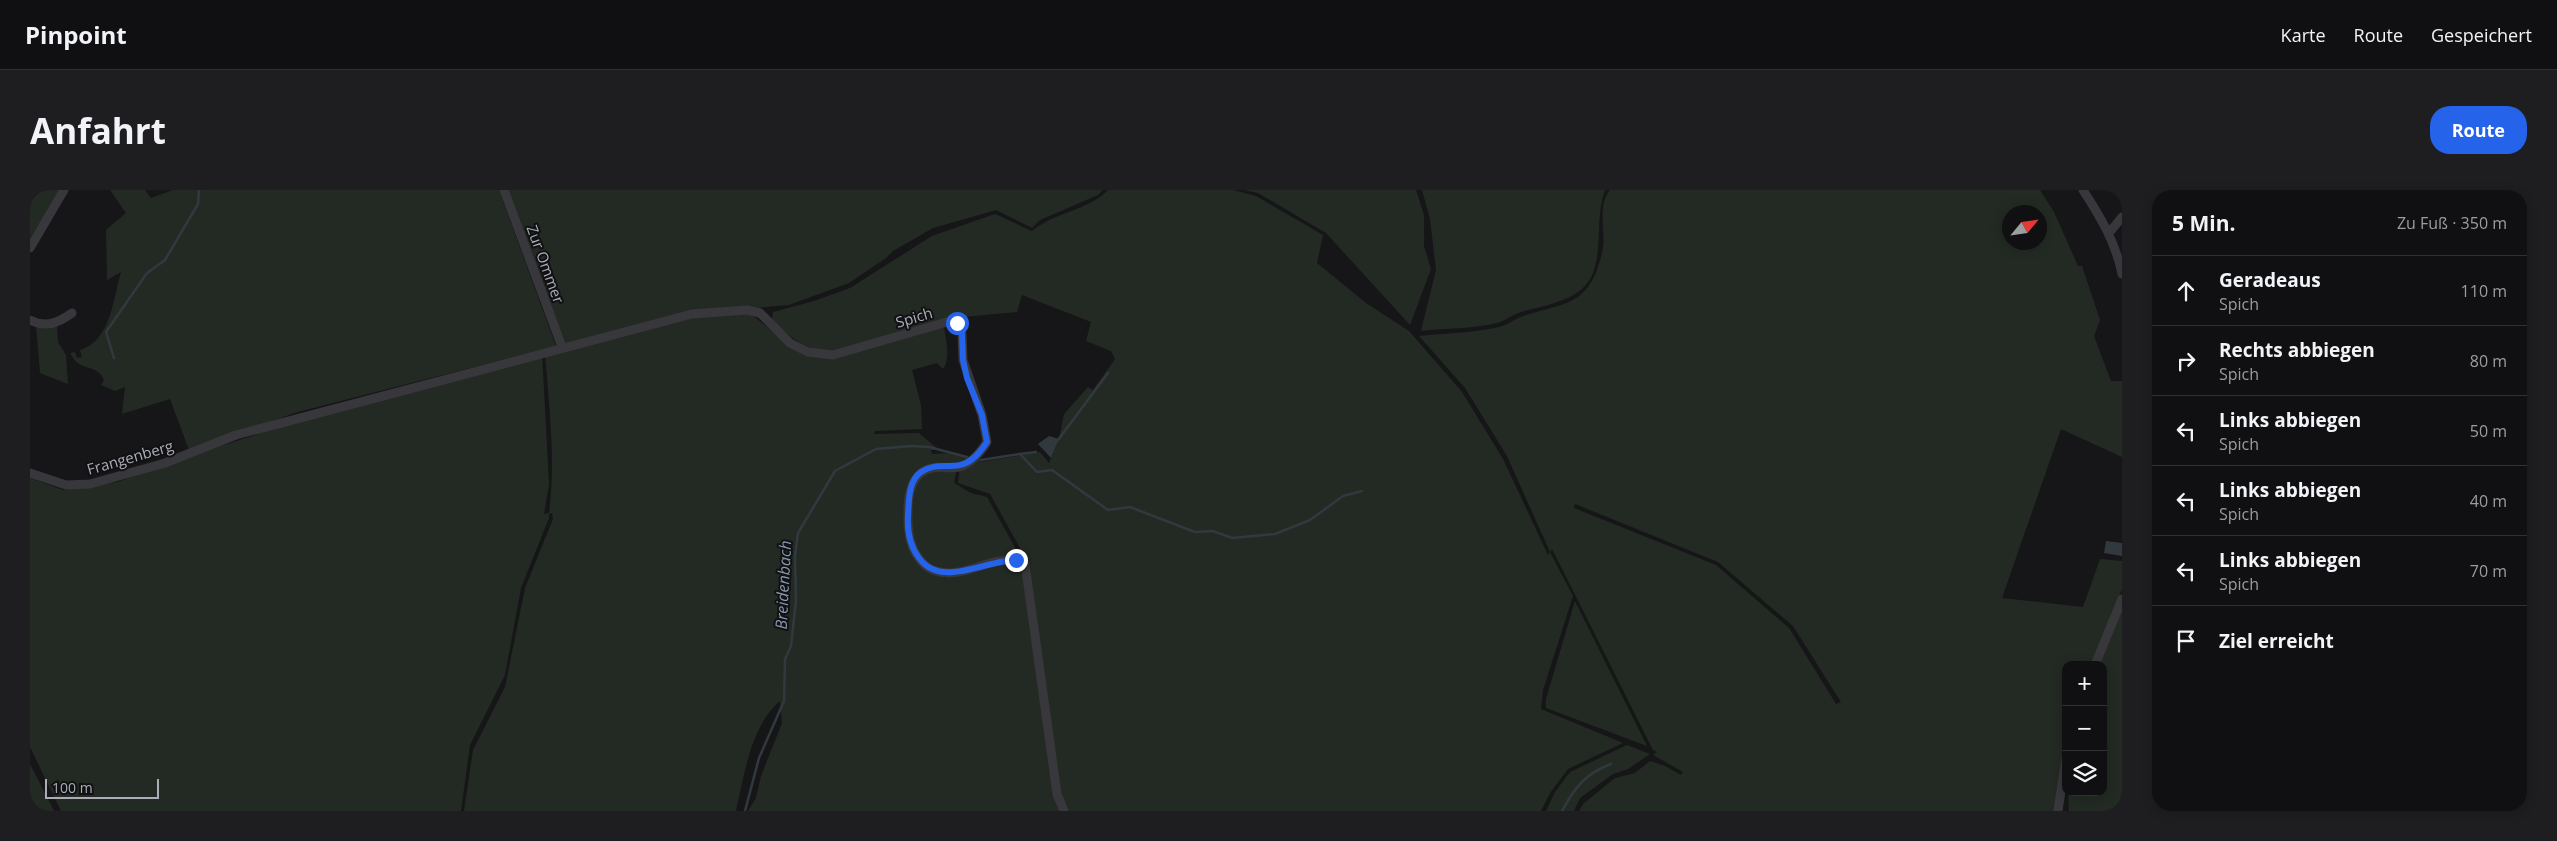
<!DOCTYPE html>
<html lang="de">
<head>
<meta charset="utf-8">
<style>
  :root { --surface:#101012; --page:#1e1e20; --text:#f1f3f6; --muted:#9c9d9f; --line:#303032; --accent:#2563eb }
  body { margin:0; font-family:"Open Sans",sans-serif; background:var(--page); color:var(--text) }
  .controls { position:absolute; right:15px; bottom:15px; display:grid; overflow:hidden; border-radius:10px; box-shadow:0 2px 12px #0003 }
  .controls button { width:45px; height:45px; display:grid; place-items:center; padding:0; border:0; border-bottom:1px solid var(--line); background:var(--surface); color:var(--text); font:25px sans-serif }
  .compass { position:absolute; left:1972px; top:15px; width:45px; height:45px; border-radius:50%; background:var(--surface); box-shadow:0 2px 12px #0003; rotate:61deg }
  .scale { position:absolute; left:15px; bottom:12px; width:114px; box-sizing:border-box; padding-left:5px; border:2px solid #aaadb6; border-top:0; font-size:14px; line-height:18px; white-space:nowrap; color:#aaadb6; -webkit-text-stroke:4px #111113; paint-order:stroke }
  .stop { position:absolute; width:15px; height:15px; margin:-11px; border:4px solid #2563eb; border-radius:50%; background:#fff }
  .stop.end { background:#2563eb; border-color:#fff; box-shadow:0 1px 5px #0008 }
  .list { margin:0; padding:0; list-style:none }
  h2 { display:flex; justify-content:space-between; align-items:center; height:65px; margin:0; padding:0 20px; font-size:21px }
  h2 small { font-size:16px; font-weight:400; color:var(--muted) }
  .list li { display:grid; grid-template-columns:32px 1fr auto; gap:15px; align-items:center; box-sizing:border-box; height:70px; padding:0 20px; border-top:1px solid var(--line) }
  .list b { display:block; font-size:19px; white-space:nowrap }
  .list p { margin:0; font-size:16px; white-space:nowrap; color:var(--muted) }
  .list em { font-size:16px; font-style:normal; color:var(--muted) }
  .icon { flex:none; width:28px; height:28px; fill:none; stroke:currentColor; stroke-width:2; stroke-linecap:round; stroke-linejoin:round }
  .map { position:relative; flex:none; width:2092px; height:621px; overflow:hidden; border-radius:20px }
  header { display:flex; align-items:center; gap:30px; box-sizing:border-box; height:70px; padding:0 25px; background:var(--surface); border-bottom:1px solid var(--line) }
  header strong { font-size:24px }
  nav { display:flex; gap:28px; margin-inline-start:auto; font-size:18px }
  .intro { display:flex; align-items:center; justify-content:space-between; box-sizing:border-box; height:120px; padding:0 30px }
  h1 { margin:0; font-size:35px }
  .button { padding:12px 22px; border-radius:20px; background:var(--accent); color:#fff; font-size:18px; font-weight:700 }
  main { display:flex; gap:30px; padding:0 30px }
  aside { flex:1; background:var(--surface); border-radius:20px; box-shadow:0 2px 12px #0003 }
  .map>svg:first-child { display:block }
  .green { fill:#232a23; fill-rule:evenodd }
  .water { fill:#31393f }
  .lines { fill:none; stroke-linecap:round; stroke-linejoin:round }
  .stream { stroke:#31393f; stroke-width:2.5 }
  .street { stroke:#38383c; stroke-width:9 }
  .route { stroke:#2563eb; stroke-width:6 }
  .labels { text-anchor:middle; dominant-baseline:central; stroke-width:4; stroke-linejoin:round; paint-order:stroke }
  .street-label { font-size:15px; fill:#aaadb6; stroke:#111113 }
  .water-label { font-size:16px; font-style:italic; fill:#859aad; stroke:#111113 }
</style>
</head>
<body>
<header>
<strong>Pinpoint</strong>
<nav><a>Karte</a><a>Route</a><a>Gespeichert</a></nav>
</header>
<div class="intro"><h1>Anfahrt</h1><a class="button">Route</a></div>
<main>
<div class="map">
<svg width="2092" height="621" viewBox="0 0 2092 621">
  <rect width="100%" height="100%" fill="#161618"/>
  <path class="green" d="M0,0h31l-31,48z
    M80,0h35l6,8 22,-8h326l57,156 -262,67 -69,26 -36,11 -19,-51 -48,15 3,-27 -10,4 -14,-6 3,-5c-5,-13 -16,-10 -26,-17 -3,-2 -6,-7 -8,-10l5,-1 2,6 5,-1 -2,-7c31,-9 33,-51 41,-78l-14,8 -1,-50 20,-17z
    M477,0h596l-5,5 -58,25 -8,8 -36,-18 -63,18 -40,23 -7,7 -37,25 -60,22 -58,5 -169,35z
    M1078,0h125l23,6 67,39 -6,28 49,40 43,28 53,61 41,67 45,96 2,-3 -43,-96 -42,-68 -46,-52c26,-3 54,-3 80,-9 8,-2 16,-8 24,-11 45,-14 66,-10 79,-63 5,-20 -6,-46 8,-63h430l14,22 24,54h4l18,54 -6,16 17,45h11v76l-61,-28 -59,169 81,9 17,-48 22,2v28l-30,76h-26v65l-9,81h-478l4,-7 32,-26 20,-5 15,-12 15,5 16,9 2,-3 -30,-17 4,-3 -4,-2 -101,-201 -2,3 23,44 -30,94 -2,19 82,34 -55,26 -18,24 -9,18h-474l-7,-16 -30,-229 -40,-72 -32,-11 2,-16 19,-8 2,3 59,-10 9,11 10,-24 5,-25 24,-27 5,3 22,-31 -4,-8 -25,-10 5,-19 -69,-27 -5,17 -55,5 -125,34c-28,2 -46,-12 -65,-32l1,-7 41,-11 36,-13 82,-52 63,-22 37,17c22,-19 56,-20 76,-41zM1980,22h30v30h-30zM1545,314l143,58 75,64 48,76 -5,2 -47,-76 -73,-63 -142,-57z
    M1214,0h172l8,25v31l7,23 -21,56 -84,-92 -68,-40z
    M1392,0h183c-10,27 -2,56 -12,83 -11,28 -47,32 -72,39 -8,2 -16,9 -24,11 -24,6 -52,5 -76,8l15,-61 -6,-51z
    M703,123l19,2 37,29 18,10 14,4 26,-3 97,-28c2,14 7,31 -1,42l-6,-6 -25,7 9,35 1,24 -47,2 -1,3 45,-1 20,17h-8l1,4 19,-1 18,6 -11,5 -4,19 17,10 16,4 35,63 -20,-1 -60,12 2,7c18,-7 66,-23 80,-11l25,202 12,42h-313l8,-13 5,-22 21,-53 -2,-22c-29,24 -36,75 -44,110h-272l9,-61 32,-63 20,-99 28,-69 -1,-6 -3,1v4l-28,70 -16,87 -35,70 -9,66h-400l-31,-64v-269l33,12 54,-8 73,-26 134,-43 218,-60 7,131 -5,30 5,-1c7,-53 0,-106 -4,-160l135,-34z
    M6,135l21,1 1,16 8,13 2,29 -28,-11z
    M1545,411l72,145 -101,-38v-9z
    M2092,416v205h-53l-1,-19h35v-127h-4z
    M1597,555l23,9 -22,15 -15,5 -33,24 -6,13h-28l9,-19 15,-20z
    M0,574l22,43 2,4h-24z"/>
  <path class="water" d="M1019,246l10,3 -8,19 -13,-14z
    M2076,351l16,2v13l-18,-3z"/>
  <g class="lines">
    <path class="stream" d="M84,168l-8,-26 41,-59 18,-13 33,-56 1,-14
      M1028,250l50,-67
      M990,264l16,-2
      M951,270l39,-6 17,18 15,-2 56,40 22,-3 65,25 18,-1 19,7 43,-4 35,-14 33,-24 19,-5
      M715,621l14,-53 25,-57 1,-42 6,-13 5,-46 -1,-44 3,-23 37,-62 41,-22 35,-3 18,1 38,10
      M1532,621c13,-24 23,-37 49,-47"/>
    <path class="street" d="M474,0l58,157
      M2053,0c17,26 33,53 39,84
      M2079,43l13,-16
      M0,58l34,-58
      M0,130c17,8 28,3 42,-7
      M0,283l36,12 24,-1 75,-21 71,-28 456,-121 55,-4 13,3 30,30 18,9 25,3 114,-33 10,1 5,11 1,26 19,55 5,27c-7,11 -16,22 -28,25 -9,2 -19,-1 -27,1 -19,4 -23,22 -24,38 0,14 -1,28 5,42 5,11 14,22 27,24 28,6 55,-20 85,-9l32,231 7,17
      M2065,475l27,-66
      M2028,621l8,-53"/>
  </g>
  <g class="lines">
    <path class="route" d="M927,133l5,11 1,26 4,18 15,37 5,27c-26,40 -41,14 -66,30 -13,9 -12,29 -13,43 -1,16 1,30 11,43 22,31 67,2 97,2"/>
  </g>
  <g class="labels">
    <g class="street-label">
      <text transform="translate(516 74) rotate(70)">Zur Ommer</text>
      <text transform="translate(884 127) rotate(-16)">Spich</text>
      <text transform="translate(100 267) rotate(-16)">Frangenberg</text>
    </g>
    <g class="water-label">
      <text transform="translate(753 395) rotate(-87)">Breidenbach</text>
    </g>
  </g>
</svg>
<div class="controls">
<button>+</button>
<button>−</button>
<button><svg class="icon" aria-label="layers" viewBox="0 0 24 24"><path d="M12 4l9 5-9 5-9-5zM3 14l9 5 9-5"/></svg></button>
</div>
<svg class="compass" viewBox="-18 -18 36 36"><path d="M0-13l5 13h-10z" fill="#e53935"/><path d="M0 13l5-13h-10z" fill="#9c9d9f"/></svg>
<div class="scale">100 m</div>
<div class="stop" style="left:927px;top:133px"></div>
<div class="stop end" style="left:986px;top:370px"></div>
</div>
<aside>
<h2>5 Min.<small>Zu Fuß · 350 m</small></h2>
<ul class="list">
<li><svg class="icon" aria-label="ahead" viewBox="0 0 24 24"><path d="M12 20V5M6 11l6-6 6 6"/></svg><div><b>Geradeaus</b><p>Spich</p></div><em>110 m</em></li>
<li><svg class="icon" aria-label="right" viewBox="0 0 24 24"><path d="M7 20v-9h11M14 6l5 5-5 5"/></svg><div><b>Rechts abbiegen</b><p>Spich</p></div><em>80 m</em></li>
<li><svg class="icon" aria-label="left" viewBox="0 0 24 24"><path d="M17 20v-9H6M10 6l-5 5 5 5"/></svg><div><b>Links abbiegen</b><p>Spich</p></div><em>50 m</em></li>
<li><svg class="icon" aria-label="left" viewBox="0 0 24 24"><path d="M17 20v-9H6M10 6l-5 5 5 5"/></svg><div><b>Links abbiegen</b><p>Spich</p></div><em>40 m</em></li>
<li><svg class="icon" aria-label="left" viewBox="0 0 24 24"><path d="M17 20v-9H6M10 6l-5 5 5 5"/></svg><div><b>Links abbiegen</b><p>Spich</p></div><em>70 m</em></li>
<li><svg class="icon" aria-label="arrive" viewBox="0 0 24 24"><path d="M6 21V4h12l-3 4 3 4H6"/></svg><div><b>Ziel erreicht</b></div></li>
</ul>
</aside>
</main>
</body>
</html>
